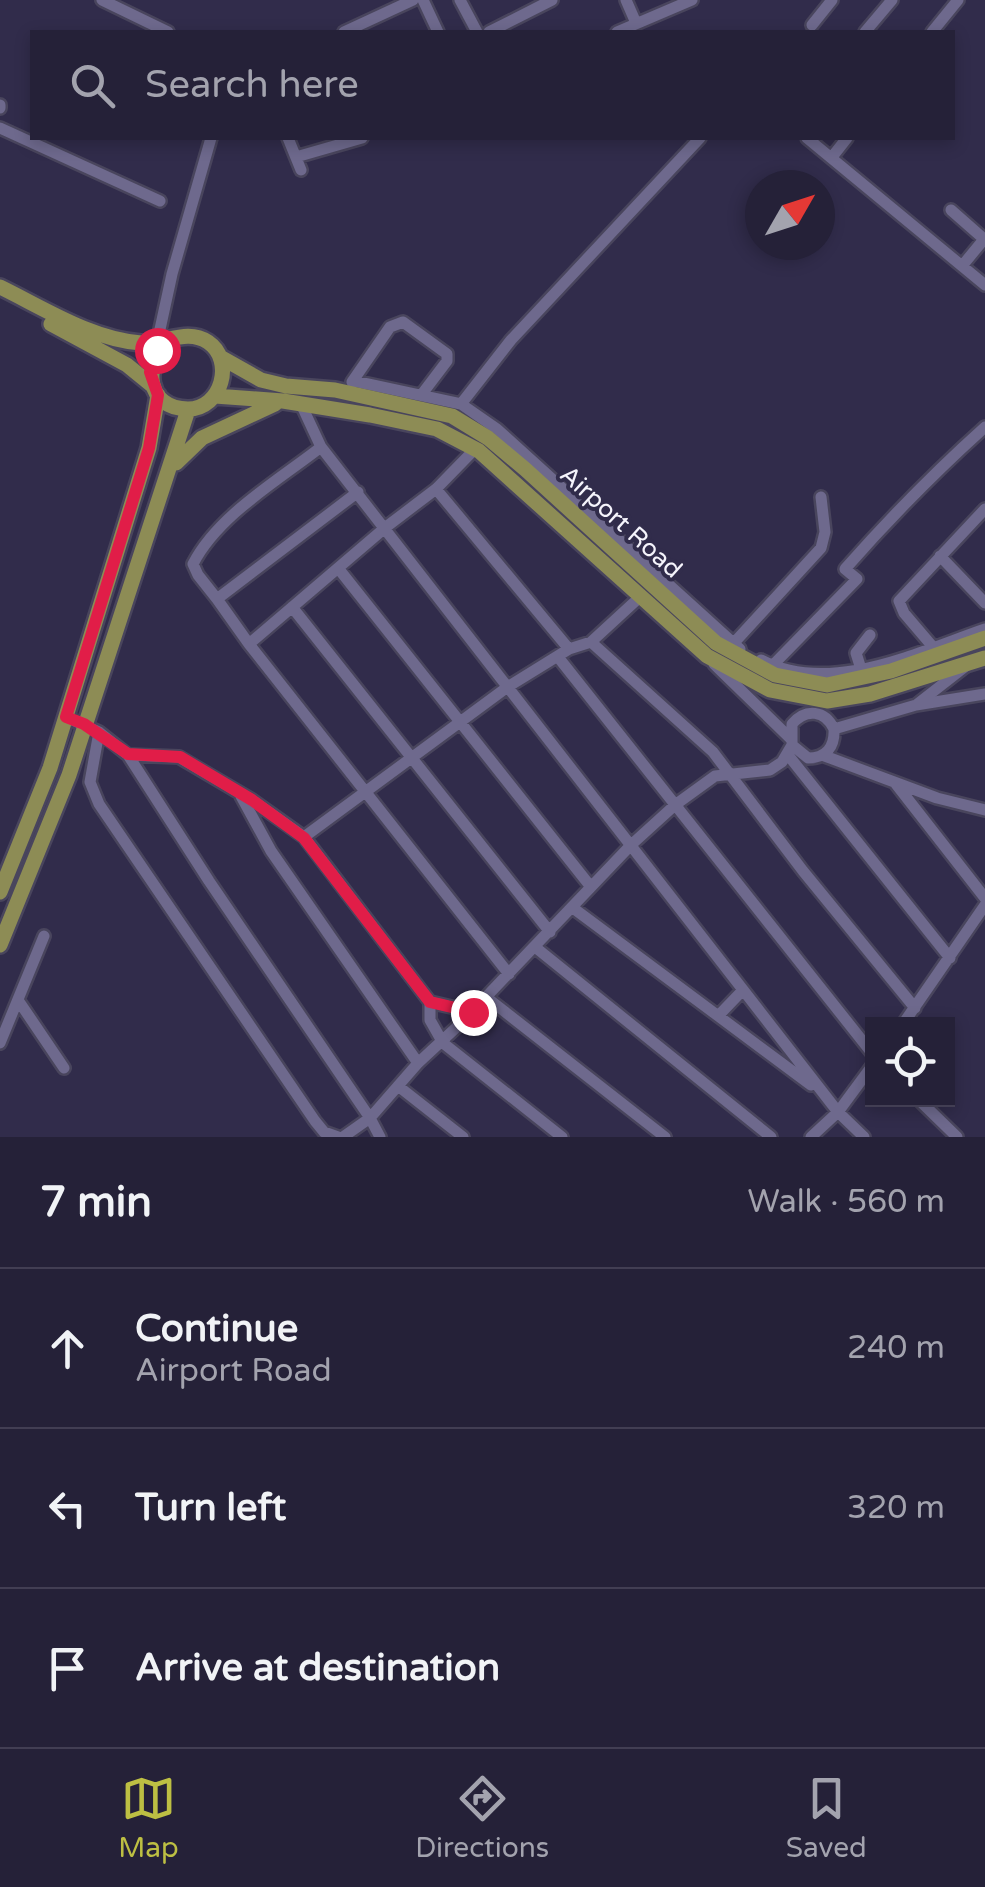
<!DOCTYPE html>
<html lang="en">
<head>
<meta charset="utf-8">
<style>
  :root { --surface:#252138; --page:#2d2940; --text:#f1f3f6; --muted:#a3a3ae; --line:#423e53; --accent:#bdbf43 }
  body { margin:0; font-family:"Varela Round",sans-serif; background:var(--page); color:var(--text) }
  .controls { position:absolute; right:30px; bottom:30px; display:grid; overflow:hidden; border-radius:0px; box-shadow:0 5px 15px #0003 }
  .controls button { width:90px; height:90px; display:grid; place-items:center; padding:0; border:0; border-bottom:2px solid var(--line); background:var(--surface); color:var(--text); font:50px sans-serif }
  .compass { position:absolute; left:745px; top:170px; width:90px; height:90px; border-radius:50%; background:var(--surface); box-shadow:0 5px 15px #0003; rotate:51deg }
  .stop { position:absolute; width:30px; height:30px; margin:-22px; border:8px solid #e11d48; border-radius:50%; background:#fff }
  .stop.end { background:#e11d48; border-color:#fff; box-shadow:0 2px 10px #0008 }
  .list { margin:0; padding:0; list-style:none }
  h2 { display:flex; justify-content:space-between; align-items:center; height:130px; margin:0; padding:0 40px; font-size:42px }
  h2 small { font-size:32px; font-weight:400; color:var(--muted) }
  .list li { display:grid; grid-template-columns:65px 1fr auto; gap:30px; align-items:center; box-sizing:border-box; height:160px; padding:0 40px; border-top:2px solid var(--line) }
  .list b { display:block; font-size:38px; white-space:nowrap }
  .list p { margin:0; font-size:32px; white-space:nowrap; color:var(--muted) }
  .list em { font-size:32px; font-style:normal; color:var(--muted) }
  .icon { flex:none; width:55px; height:55px; fill:none; stroke:currentColor; stroke-width:2; stroke-linecap:round; stroke-linejoin:round }
  .map { position:relative; flex:none; width:985px; height:1137px; overflow:hidden }
  .search { position:absolute; background:var(--surface); box-shadow:0 5px 15px #0003; left:30px; right:30px; top:30px; height:110px; display:flex; align-items:center; gap:25px; box-sizing:border-box; padding:0 35px; border-radius:0px; color:var(--muted); font-size:38px }
  .sheet { height:610px; background:var(--surface) }
  nav { display:flex; justify-content:space-around; align-items:center; box-sizing:border-box; height:140px; border-top:2px solid var(--line); background:var(--surface); font-size:28px; color:var(--muted) }
  nav a { display:grid; justify-items:center; gap:5px }
  nav .on { color:var(--accent) }
  .map>svg:first-child { display:block }
  .lines { fill:none; stroke-linecap:round; stroke-linejoin:round }
  .minor-casing { stroke:#49455d; stroke-width:16 }
  .major-casing { stroke:#49455d; stroke-width:20 }
  .minor { stroke:#6e698d; stroke-width:11 }
  .major { stroke:#8d8c55; stroke-width:15 }
  .route { stroke:#e11d48; stroke-width:12 }
  .labels { text-anchor:middle; dominant-baseline:central; stroke-width:8; stroke-linejoin:round; paint-order:stroke }
  .street-label { font-size:25px; fill:#f5f4fc; stroke:#312c4b }
</style>
</head>
<body>
<div class="map">
<svg width="985" height="1137" viewBox="0 0 985 1137">
  <rect width="100%" height="100%" fill="#312c4b"/>
  <g class="lines">
    <g class="minor-casing">
      <path id="minor" d="M102,0l66,32
        M423,0l15,32
        M460,0l17,32
        M626,0l10,23
        M812,25l20,-25
        M344,32l69,-32
        M489,32l63,-32
        M617,32l75,-32
        M865,32l27,-32
        M932,32l26,-32
        M0,105v3
        M0,128l160,73
        M288,138l13,32
        M807,138l178,147
        M296,157l66,-19
        M832,157l15,-19
        M951,210l33,29
        M962,266l23,-28
        M157,343l15,-69 39,-136
        M354,381l107,23 36,25 243,220
        M352,382l38,-55 13,-5 44,32v7l-25,33
        M301,404l20,43 517,665 26,25
        M461,404l50,-64 189,-202
        M321,447c-42,33 -103,68 -128,117l5,11 19,24 141,-107
        M475,449l-39,40 -50,38 -137,117 260,330
        M436,489l133,160
        M940,556l45,47
        M338,568l253,319
        M217,599l32,45
        M292,607l258,325
        M591,642l122,110 90,119 112,137
        M732,645l89,-97 4,-16 -4,-35
        M933,647l-29,-34 -5,-12 86,-92
        M558,657l314,396
        M761,660c69,36 157,-8 224,-31
        M714,664l76,74
        M772,666l85,-87 -12,-10c44,-50 91,-98 140,-142
        M861,669l-5,-16 14,-18
        M916,705l69,-11
        M66,717l33,15 29,23 51,2 73,43 52,37 126,165 43,10 13,-15 179,140
        M834,729l82,-24 50,-39
        M99,732l-9,50 9,22 216,317 9,11 14,5
        M128,755l81,126 161,237 -27,19
        M788,755l162,203
        M822,755l115,43 48,12
        M896,784l89,114
        M241,796l30,55 147,212
        M304,837l205,-151 60,-37 22,-7 50,-46
        M573,908l238,177
        M535,947l236,190
        M486,997l145,-152 44,-40 40,-29 55,-6 12,-8 10,-17v-21c14,-16 33,-14 42,5 1,18 -8,29 -26,29l-16,-13
        M18,1000l46,68
        M430,1002v18l13,23 119,94
        M719,1015l24,-25
        M903,1024l82,-119
        M0,1043l44,-107
        M398,1086l65,51
        M919,1100l38,37
        M380,1137l-10,-19 48,-55 55,-51
        M811,1137l27,-25 34,-46"/>
    </g>
    <g class="major-casing">
      <path id="major" d="M0,287c45,22 91,52 141,56 24,1 46,-15 67,-1 27,18 14,67 -20,67 -42,0 -47,-46 -17,-70
        M51,324l76,41 27,22
        M222,358l39,22 25,6 49,4 117,26 36,22 37,31 191,174 59,32 52,10 64,-14 94,-33
        M215,396l68,5 87,14 67,14 42,22 228,205 63,34 57,11 43,-7 115,-36
        M176,463l26,-25 73,-34
        M0,892l50,-124 99,-320 9,-53
        M0,945l69,-170 119,-365"/>
    </g>
    <use href="#minor" class="minor"/>
    <use href="#major" class="major"/>
  </g>
  <g class="lines">
    <path class="route" d="M157,350l-7,22 8,23 -9,53 -83,269 18,7 44,30 52,3 72,43 52,38 126,164 43,10"/>
  </g>
  <g class="labels">
    <g class="street-label">
      <text transform="translate(621 522) rotate(42)">Airport Road</text>
    </g>
  </g>
</svg>
<div class="controls">
<button><svg class="icon" aria-label="locate" viewBox="0 0 24 24"><circle cx="12" cy="12" r="6"/><path d="M12 2v4M12 18v4M2 12h4M18 12h4"/></svg></button>
</div>
<svg class="compass" viewBox="-18 -18 36 36"><path d="M0-13l5 13h-10z" fill="#e53935"/><path d="M0 13l5-13h-10z" fill="#a3a3ae"/></svg>
<div class="stop" style="left:157px;top:350px"></div>
<div class="stop end" style="left:473px;top:1012px"></div>
<div class="search"><svg class="icon" aria-label="search" viewBox="0 0 24 24"><circle cx="10" cy="10" r="6"/><path d="M15 15l6 6"/></svg>Search here</div>
</div>
<section class="sheet">
<h2>7 min<small>Walk · 560 m</small></h2>
<ul class="list">
<li><svg class="icon" aria-label="ahead" viewBox="0 0 24 24"><path d="M12 20V5M6 11l6-6 6 6"/></svg><div><b>Continue</b><p>Airport Road</p></div><em>240 m</em></li>
<li><svg class="icon" aria-label="left" viewBox="0 0 24 24"><path d="M17 20v-9H6M10 6l-5 5 5 5"/></svg><div><b>Turn left</b></div><em>320 m</em></li>
<li><svg class="icon" aria-label="arrive" viewBox="0 0 24 24"><path d="M6 21V4h12l-3 4 3 4H6"/></svg><div><b>Arrive at destination</b></div></li>
</ul>
</section>
<nav>
<a class="on"><svg class="icon" aria-label="map" viewBox="0 0 24 24"><path d="M3 6l6-2 6 2 6-2v14l-6 2-6-2-6 2zM9 4v14M15 6v14"/></svg>Map</a>
<a><svg class="icon" aria-label="directions" viewBox="0 0 24 24"><path d="M12 3l9 9-9 9-9-9zM9 14v-3h6M13 9l2 2-2 2"/></svg>Directions</a>
<a><svg class="icon" aria-label="saved" viewBox="0 0 24 24"><path d="M7 4h10v16l-5-4-5 4z"/></svg>Saved</a>
</nav>
</body>
</html>
